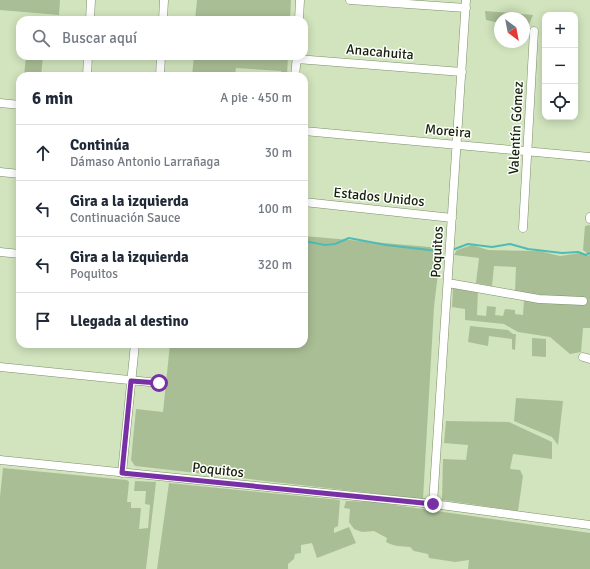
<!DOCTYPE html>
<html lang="es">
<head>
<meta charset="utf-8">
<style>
  :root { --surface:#fff; --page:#f2f2f3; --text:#1f2937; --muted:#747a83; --line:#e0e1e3 }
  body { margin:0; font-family:Signika,sans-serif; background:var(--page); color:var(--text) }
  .controls { position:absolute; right:12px; top:12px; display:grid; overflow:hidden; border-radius:8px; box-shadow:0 2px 10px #0003 }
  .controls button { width:36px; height:36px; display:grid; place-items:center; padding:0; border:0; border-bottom:1px solid var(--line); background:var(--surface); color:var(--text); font:20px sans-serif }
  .compass { position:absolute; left:494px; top:12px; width:36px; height:36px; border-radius:50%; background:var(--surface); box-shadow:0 2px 10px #0003; rotate:148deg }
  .stop { position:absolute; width:12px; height:12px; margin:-9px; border:3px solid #7831a4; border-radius:50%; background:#fff }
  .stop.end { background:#7831a4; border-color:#fff; box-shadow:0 1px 4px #0008 }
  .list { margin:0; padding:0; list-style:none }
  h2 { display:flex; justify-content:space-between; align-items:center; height:52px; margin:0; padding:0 16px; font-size:17px }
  h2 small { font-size:13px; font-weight:400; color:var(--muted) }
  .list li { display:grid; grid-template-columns:26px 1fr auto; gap:12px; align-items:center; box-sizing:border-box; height:56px; padding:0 16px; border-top:1px solid var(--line) }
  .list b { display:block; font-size:15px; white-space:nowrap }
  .list p { margin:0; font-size:13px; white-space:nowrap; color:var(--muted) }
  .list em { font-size:13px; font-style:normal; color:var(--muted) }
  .icon { flex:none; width:22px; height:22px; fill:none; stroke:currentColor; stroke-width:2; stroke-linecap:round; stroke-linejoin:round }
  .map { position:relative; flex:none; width:590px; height:569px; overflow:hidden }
  .search { position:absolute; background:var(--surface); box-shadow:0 2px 10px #0003; left:16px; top:16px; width:292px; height:44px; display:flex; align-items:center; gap:10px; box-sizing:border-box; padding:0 14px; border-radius:12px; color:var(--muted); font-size:15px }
  .panel { position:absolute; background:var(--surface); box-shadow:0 2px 10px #0003; left:16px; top:72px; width:292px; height:276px; border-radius:12px }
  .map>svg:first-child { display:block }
  .green { fill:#aabe95 }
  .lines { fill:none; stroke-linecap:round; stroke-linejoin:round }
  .stream { stroke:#4ebcb5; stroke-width:2 }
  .street-casing { stroke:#7c8e69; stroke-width:9 }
  .street { stroke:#fff; stroke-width:8 }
  .route { stroke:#7831a4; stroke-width:5 }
  .labels { text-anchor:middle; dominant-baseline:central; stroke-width:3; stroke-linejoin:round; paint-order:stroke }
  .street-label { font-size:14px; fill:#171d0f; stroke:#fbfff7 }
</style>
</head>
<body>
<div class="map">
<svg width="590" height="569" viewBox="0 0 590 569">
  <rect width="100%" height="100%" fill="#d1e4bd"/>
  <path class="green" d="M0,0h60l-1,15 -59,-5z
    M197,0h94l-1,20h-118v-1l23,1z
    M485,11l48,4 -5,12h-4v-9h-24v5l-14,-3z
    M26,56h17l-2,20h-17z
    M194,56h94l-1,20h-6v-5l-45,-3 -1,8h-43z
    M590,225v26l-2,3 -5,-4 2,-24z
    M304,236l137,12 -7,59 -11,192 -288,-33 -4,-6 5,-51 27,3 7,-68h134z
    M472,245l16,5 51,1 21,5 21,-3 7,3 2,-2v74h-7l-2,24 -11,2 -20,-17 -32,-5 -14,-8 -39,-4v-11l-13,-2 1,-19 25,2 -1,25 9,1 1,-10 9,1 -1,8 8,1 2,-7 10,1v4l8,1 1,-16 -9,-7 1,-25 -22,-1 -2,20 -16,-3 3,-25 -25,-3 3,-5z
    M470,326l38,4 5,4h3l-1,16 -3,-1v-10l-23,-3 -1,10 -20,-4z
    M532,338l14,1v18l-14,-1z
    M516,398l47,3 -5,44 -6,-8 -38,-16z
    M446,421l63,1 43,20v17l-39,-5 -3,15 10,1 3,6 -5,35 -76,-11 1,-41 23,1 2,-15 -24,-2z
    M3,468l124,12 2,2 -2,20h4v6h10l-2,21 9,-1 2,-23 -5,-1 1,-13h-12l1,-10 21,1 -10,87h-146v-72z
    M169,483l171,17 -2,26 -4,2v5l15,-6 7,16 -39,15 -5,-15 -11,2v8l-6,1 -1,5 -6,5v5h-131z
    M346,501l28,1 216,31v36h-122l1,-9 -14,2 -26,-4 -1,-4 -14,-3 -4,-4c-9,-1 -15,0 -24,-5l1,-4 -13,-7 -12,1 -8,-3 -5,-7 1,-13 -6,-1z"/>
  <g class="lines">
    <path class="stream" d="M304,241l21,4 10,-1 14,-6 37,7 52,6
      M452,250l16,-6 24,3 18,-3 18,5 34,4 16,-1 8,3 4,-2"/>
    <g class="street-casing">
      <path id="street" d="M350,0l116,8
        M90,20l1,-20
        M163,20l1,-20
        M299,20l1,-20
        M297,59l165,13
        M87,76l1,-20
        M160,76l1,-20
        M295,76l2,-20
        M0,103l20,2
        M304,131l286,26
        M0,172l20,2
        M304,202l148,16
        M590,219v-2
        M523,228l11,-197
        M0,252l20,2
        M448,283l91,16 44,2
        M583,357l7,2
        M0,367l159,16
        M0,460l433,44 157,21
        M122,473l13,-129
        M433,504l33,-504"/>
    </g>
    <use href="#street" class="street"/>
  </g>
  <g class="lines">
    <path class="route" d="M159,383l-28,-2 -9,92 311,31"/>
  </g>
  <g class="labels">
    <g class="street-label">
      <text transform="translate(380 52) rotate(5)">Anacahuita</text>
      <text transform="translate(516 128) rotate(-87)">Valentín Gómez</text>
      <text transform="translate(448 131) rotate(5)">Moreira</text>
      <text transform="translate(379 197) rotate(6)">Estados Unidos</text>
      <text transform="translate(437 252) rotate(-87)">Poquitos</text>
      <text transform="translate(218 470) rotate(6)">Poquitos</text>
    </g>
  </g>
</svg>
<div class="controls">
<button>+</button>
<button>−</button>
<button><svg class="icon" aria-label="locate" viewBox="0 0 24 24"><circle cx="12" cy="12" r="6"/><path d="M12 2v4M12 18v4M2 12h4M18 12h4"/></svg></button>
</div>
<svg class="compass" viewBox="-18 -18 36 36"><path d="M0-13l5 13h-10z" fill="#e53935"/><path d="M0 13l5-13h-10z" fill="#747a83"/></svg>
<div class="stop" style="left:159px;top:383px"></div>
<div class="stop end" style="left:433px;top:504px"></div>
<div class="search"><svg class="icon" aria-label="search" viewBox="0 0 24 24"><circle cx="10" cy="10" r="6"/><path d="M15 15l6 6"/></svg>Buscar aquí</div>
<section class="panel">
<h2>6 min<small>A pie · 450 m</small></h2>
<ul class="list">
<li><svg class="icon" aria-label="ahead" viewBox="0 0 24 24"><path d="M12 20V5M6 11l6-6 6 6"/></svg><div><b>Continúa</b><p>Dámaso Antonio Larrañaga</p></div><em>30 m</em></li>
<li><svg class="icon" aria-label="left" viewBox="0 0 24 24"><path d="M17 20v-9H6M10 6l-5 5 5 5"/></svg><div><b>Gira a la izquierda</b><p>Continuación Sauce</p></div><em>100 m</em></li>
<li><svg class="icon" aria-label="left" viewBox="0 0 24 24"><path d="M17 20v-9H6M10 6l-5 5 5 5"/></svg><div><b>Gira a la izquierda</b><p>Poquitos</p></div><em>320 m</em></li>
<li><svg class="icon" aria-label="arrive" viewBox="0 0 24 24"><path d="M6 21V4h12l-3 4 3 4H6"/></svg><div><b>Llegada al destino</b></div></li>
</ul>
</section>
</div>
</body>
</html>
